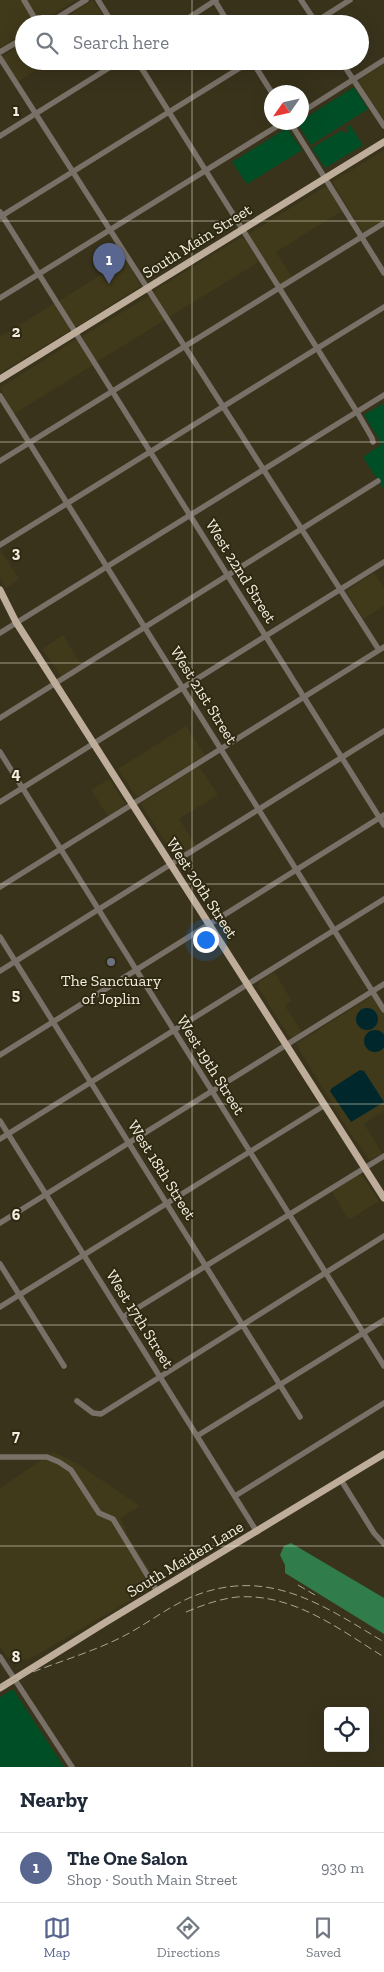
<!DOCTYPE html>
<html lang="en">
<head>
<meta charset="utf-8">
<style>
  :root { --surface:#fff; --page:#f6f6f7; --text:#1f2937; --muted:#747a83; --line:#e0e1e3; --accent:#596790 }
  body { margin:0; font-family:"Zilla Slab",serif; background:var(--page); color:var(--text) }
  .controls { position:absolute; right:15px; bottom:15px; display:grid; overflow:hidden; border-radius:5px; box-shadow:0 5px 20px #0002 }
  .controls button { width:45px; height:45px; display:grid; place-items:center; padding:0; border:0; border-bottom:1px solid var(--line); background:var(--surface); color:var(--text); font:25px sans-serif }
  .compass { position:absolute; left:264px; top:85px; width:45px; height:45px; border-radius:50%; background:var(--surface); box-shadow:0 5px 20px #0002; rotate:236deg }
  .you { position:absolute; left:205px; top:939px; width:18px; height:18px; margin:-12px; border:4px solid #fff; border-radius:50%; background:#1a73e8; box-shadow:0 0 0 8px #1a73e833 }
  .badge { display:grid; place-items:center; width:32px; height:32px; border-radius:50%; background:var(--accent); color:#fff; font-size:16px; font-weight:700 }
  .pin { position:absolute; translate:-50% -41px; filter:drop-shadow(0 1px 2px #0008) }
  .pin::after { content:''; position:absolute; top:26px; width:18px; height:15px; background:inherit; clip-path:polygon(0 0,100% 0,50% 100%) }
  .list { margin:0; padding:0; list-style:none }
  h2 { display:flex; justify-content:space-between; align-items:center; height:65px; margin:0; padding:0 20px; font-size:21px }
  h2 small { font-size:16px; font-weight:400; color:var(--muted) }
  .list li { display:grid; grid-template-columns:32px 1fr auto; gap:15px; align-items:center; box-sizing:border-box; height:70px; padding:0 20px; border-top:1px solid var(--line) }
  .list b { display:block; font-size:19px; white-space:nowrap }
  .list p { margin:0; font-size:16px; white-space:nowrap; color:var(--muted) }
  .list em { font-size:16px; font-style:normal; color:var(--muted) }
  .icon { flex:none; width:28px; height:28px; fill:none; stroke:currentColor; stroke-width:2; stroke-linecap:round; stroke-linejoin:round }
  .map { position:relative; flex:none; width:384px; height:1767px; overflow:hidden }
  .search { position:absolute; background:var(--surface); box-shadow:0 5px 20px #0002; left:15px; right:15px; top:15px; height:55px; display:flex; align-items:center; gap:12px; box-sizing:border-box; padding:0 18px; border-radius:28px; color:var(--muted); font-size:19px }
  .sheet { height:135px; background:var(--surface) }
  nav { display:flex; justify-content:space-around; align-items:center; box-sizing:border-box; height:70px; border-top:1px solid var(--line); background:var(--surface); font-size:14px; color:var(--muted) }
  nav a { display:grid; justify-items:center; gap:2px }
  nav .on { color:var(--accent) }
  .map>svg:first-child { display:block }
  .built { fill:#40391a }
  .green { fill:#004e25 }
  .forest { fill:#307c4b }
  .water { fill:#00282c }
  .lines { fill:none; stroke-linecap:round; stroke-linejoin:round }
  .minor { stroke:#797167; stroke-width:5.5 }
  .major { stroke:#bdad9a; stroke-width:7 }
  .rail { stroke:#a9a593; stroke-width:1; stroke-dasharray:8 4; stroke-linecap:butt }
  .grid { fill:none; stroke:#f2efe0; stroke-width:1; stroke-opacity:0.55 }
  .worship-dot { fill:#6b7280; stroke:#2f2912; stroke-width:2 }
  .labels { text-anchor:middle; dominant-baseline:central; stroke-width:4; stroke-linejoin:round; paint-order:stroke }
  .street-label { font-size:16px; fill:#f2efe0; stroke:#2f2912 }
  .poi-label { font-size:16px; fill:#f2efe0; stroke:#2f2912 }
  .grid-label { font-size:16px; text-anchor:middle; font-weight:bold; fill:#f2efe0; stroke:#2f2912; stroke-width:4; stroke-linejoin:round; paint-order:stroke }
</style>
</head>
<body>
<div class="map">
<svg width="384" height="1767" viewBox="0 0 384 1767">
  <rect width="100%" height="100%" fill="#39331c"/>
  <path class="built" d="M0,0h76l-38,24h-14v9l-24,15z
    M93,1l16,23h-54l36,-23z
    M24,43v18h27l-34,21 -14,-23 1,-4z
    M384,64v56l-26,-38 1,-2z
    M384,150v70l-21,12 -31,-50z
    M324,187l4,1 14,23 -66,41 16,25 -12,7 -31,-50z
    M240,238l5,1 14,23 -90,55 -14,-22v-5z
    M126,259l15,27 -63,40h-4l-15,-25z
    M149,296l16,24 -68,42 -14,-23v-3z
    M55,303l14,24v4l-69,42v-36z
    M74,341h4l15,24 -79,49 -14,-26z
    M0,549l19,30 -13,9 -6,-11z
    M374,573l10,15v18l-21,13 -17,-28z
    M63,635l18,29 -20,12 -19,-27z
    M186,726l19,29 -66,41h-3l-18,-27z
    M199,766l19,29 -39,24 17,26 -19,12 -3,-2 -32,-49v-3z
    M109,779l16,24 -3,4 -14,9 -17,-26z
    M274,972l18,29 -7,5 17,26 -10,6 -3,-2 -32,-50 3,-5z
    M372,996l12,18v97l-20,13 18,29 -12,7 -20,-27 -54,-89z
    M362,1175l17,26 -30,19 -17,-28 25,-16z
    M53,1452l25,12 62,42 -19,12 6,16 31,50 -130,76 -21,-3 -7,-11v-158z"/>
  <path class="green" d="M354,87l14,22 -57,36 -14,-22 5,-1v-2z
    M350,125l13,20 -38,23 -13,-20 30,-18 1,3 6,-2 -2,-4z
    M287,128l15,22 -55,34 -15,-22z
    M384,403v87l-21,-33 19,-13 -18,-29z
    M13,1689l51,78h-64v-70z"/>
  <path class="forest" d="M291,1543l93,55v36l-99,-61v-8l-5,-10 4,-9z"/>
  <path class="water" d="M356 1019a11 11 0 1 1 22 0a11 11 0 1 1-22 0Z
    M364 1041a11 11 0 1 1 22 0a11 11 0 1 1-22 0Z
    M360,1070l4,1 20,31 -33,20 -21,-31 2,-3z"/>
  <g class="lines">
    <path class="minor" d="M24,0l14,24
      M98,0l15,24
      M301,0l16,24
      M215,1l14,23
      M47,24l39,-24
      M179,24l37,-24
      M312,24l38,-24
      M0,52l24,-14
      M0,58l379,592
      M137,61l220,351 15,26 1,4
      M252,61l20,32
      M341,61l43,65
      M302,112l82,-52
      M290,122l94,151
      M0,136l120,-75
      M0,212l384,613
      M0,217l251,-156
      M0,298l284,-176
      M0,396l384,614
      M0,461l384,-238
      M0,545l384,-238
      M0,633l384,-238
      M0,718l378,-237
      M0,752l384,614
      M0,802l384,-240
      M0,887l384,-240
      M0,937l300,480
      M0,971l384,-240
      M0,1055l384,-240
      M0,1121l257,411
      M0,1139l384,-240
      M0,1223l384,-239
      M0,1264l64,102
      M0,1307l325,-202
      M123,1317l261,-161
      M77,1401l16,12 8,1 283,-178
      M197,1436l187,-116
      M0,1457h47l12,5 12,8 28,43 14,6 44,72
      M341,1480l33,53 10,11
      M235,1496l149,-93
      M0,1657l72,110"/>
    <path class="major" d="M0,379l384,-237
      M0,590l16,32 368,576
      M0,1688l106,-66 278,-168"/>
    <path class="rail" d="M298,1585l17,10
      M186,1612c17,-7 33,-13 51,-15 56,-4 102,32 147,60
      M0,1686c39,-19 81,-29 120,-48 24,-12 45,-29 69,-40 77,-33 132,6 195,44"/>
  </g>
  <path class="grid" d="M192,0v24M192,61v1706M0,221h384M0,442h384M0,663h384M0,884h384M0,1104h384M0,1325h384M0,1546h384"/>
  <circle class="worship-dot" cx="111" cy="962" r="5"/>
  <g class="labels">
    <g class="street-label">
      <text transform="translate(197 241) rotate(-32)">South Main Street</text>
      <text transform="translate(241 571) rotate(58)">West 22nd Street</text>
      <text transform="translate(204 695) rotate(58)">West 21st Street</text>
      <text transform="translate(202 888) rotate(57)">West 20th Street</text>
      <text transform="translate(211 1065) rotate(58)">West 19th Street</text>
      <text transform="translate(162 1170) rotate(58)">West 18th Street</text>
      <text transform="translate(140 1319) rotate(58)">West 17th Street</text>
      <text transform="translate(185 1559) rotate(-31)">South Maiden Lane</text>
    </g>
    <g class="poi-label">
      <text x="111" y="980">The Sanctuary<tspan x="111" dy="18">of Joplin</tspan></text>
    </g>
  </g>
  <g class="grid-label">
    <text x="16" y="116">1</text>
    <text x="16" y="337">2</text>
    <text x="16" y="558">3</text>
    <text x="16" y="779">4</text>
    <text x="16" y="1000">5</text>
    <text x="16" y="1220">6</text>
    <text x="16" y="1441">7</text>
    <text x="16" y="1662">8</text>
  </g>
</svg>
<div class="controls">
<button><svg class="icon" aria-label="locate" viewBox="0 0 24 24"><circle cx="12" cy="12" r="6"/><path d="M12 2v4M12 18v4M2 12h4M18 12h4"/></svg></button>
</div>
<svg class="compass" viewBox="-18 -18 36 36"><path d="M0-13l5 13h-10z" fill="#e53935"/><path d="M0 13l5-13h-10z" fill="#747a83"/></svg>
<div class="you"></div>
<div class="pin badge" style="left:109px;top:284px">1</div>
<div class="search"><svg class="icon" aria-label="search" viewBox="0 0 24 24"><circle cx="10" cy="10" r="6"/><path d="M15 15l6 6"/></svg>Search here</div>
</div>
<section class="sheet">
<h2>Nearby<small></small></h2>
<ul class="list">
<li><span class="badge">1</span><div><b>The One Salon</b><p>Shop · South Main Street</p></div><em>930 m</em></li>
</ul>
</section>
<nav>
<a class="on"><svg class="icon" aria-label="map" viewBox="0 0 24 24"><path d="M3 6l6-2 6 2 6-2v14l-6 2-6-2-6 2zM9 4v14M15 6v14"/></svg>Map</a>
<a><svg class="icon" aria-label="directions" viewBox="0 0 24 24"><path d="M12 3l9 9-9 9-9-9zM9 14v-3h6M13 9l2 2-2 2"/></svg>Directions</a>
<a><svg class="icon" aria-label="saved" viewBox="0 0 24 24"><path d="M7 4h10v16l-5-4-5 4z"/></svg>Saved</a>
</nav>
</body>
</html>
